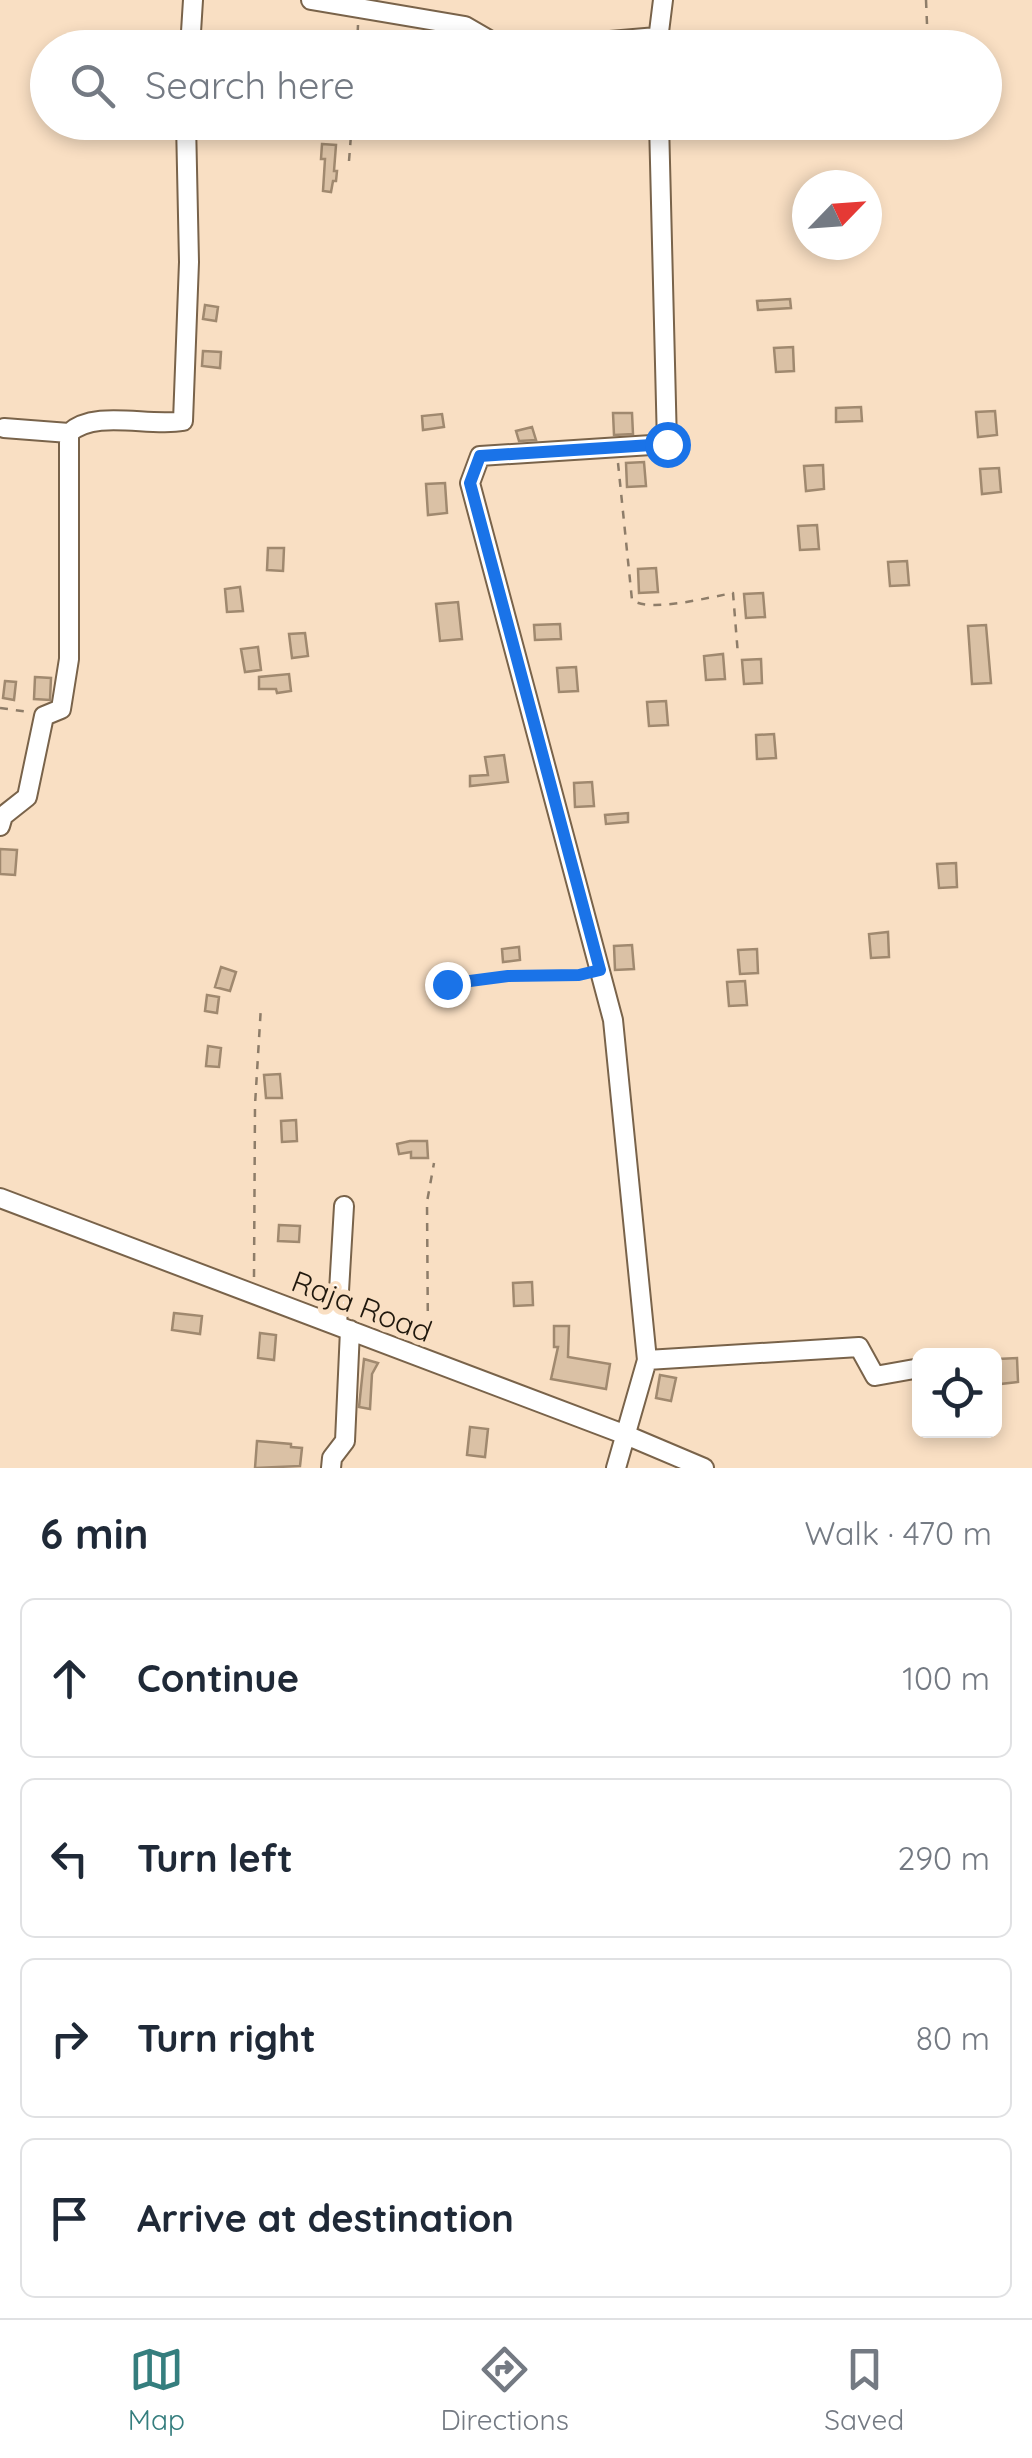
<!DOCTYPE html>
<html lang="en">
<head>
<meta charset="utf-8">
<style>
  :root { --surface:#fff; --page:#f2f2f3; --text:#1f2937; --muted:#747a83; --line:#e0e1e3; --accent:#357e7e }
  body { margin:0; font-family:Quicksand,sans-serif; background:var(--page); color:var(--text) }
  .controls { position:absolute; right:30px; bottom:30px; display:grid; overflow:hidden; border-radius:15px; box-shadow:0 5px 15px #0003 }
  .controls button { width:90px; height:90px; display:grid; place-items:center; padding:0; border:0; border-bottom:2px solid var(--line); background:var(--surface); color:var(--text); font:50px sans-serif }
  .compass { position:absolute; left:792px; top:170px; width:90px; height:90px; border-radius:50%; background:var(--surface); box-shadow:0 5px 15px #0003; rotate:65deg }
  .stop { position:absolute; width:30px; height:30px; margin:-22px; border:8px solid #1a73e8; border-radius:50%; background:#fff }
  .stop.end { background:#1a73e8; border-color:#fff; box-shadow:0 2px 10px #0008 }
  .list { margin:0; padding:0; list-style:none }
  h2 { display:flex; justify-content:space-between; align-items:center; height:130px; margin:0; padding:0 40px; font-size:42px }
  h2 small { font-size:32px; font-weight:400; color:var(--muted) }
  .list li { display:grid; grid-template-columns:65px 1fr auto; gap:30px; align-items:center; box-sizing:border-box; height:160px; margin:0 20px 20px; padding:0 20px; border:2px solid var(--line); border-radius:15px }
  .list b { display:block; font-size:38px; white-space:nowrap }
  .list em { font-size:32px; font-style:normal; color:var(--muted) }
  .icon { flex:none; width:55px; height:55px; fill:none; stroke:currentColor; stroke-width:2; stroke-linecap:round; stroke-linejoin:round }
  .map { position:relative; flex:none; width:1032px; height:1468px; overflow:hidden }
  .search { position:absolute; background:var(--surface); box-shadow:0 5px 15px #0003; left:30px; right:30px; top:30px; height:110px; display:flex; align-items:center; gap:25px; box-sizing:border-box; padding:0 35px; border-radius:55px; color:var(--muted); font-size:38px }
  .sheet { height:850px; background:var(--surface) }
  nav { display:flex; justify-content:space-around; align-items:center; box-sizing:border-box; height:140px; border-top:2px solid var(--line); background:var(--surface); font-size:28px; color:var(--muted) }
  nav a { display:grid; justify-items:center; gap:5px }
  nav .on { color:var(--accent) }
  .map>svg:first-child { display:block }
  .building { fill:#dac1a5; stroke:#a0896f; stroke-width:2.5 }
  .lines { fill:none; stroke-linecap:round; stroke-linejoin:round }
  .minor-casing { stroke:#79634a; stroke-width:22 }
  .path { stroke:#8e7d69; stroke-width:2.5; stroke-dasharray:8 8; stroke-linecap:butt }
  .minor { stroke:#fff; stroke-width:18 }
  .route { stroke:#1a73e8; stroke-width:12 }
  .labels { text-anchor:middle; dominant-baseline:central; stroke-width:10; stroke-linejoin:round; paint-order:stroke }
  .street-label { font-size:30px; fill:#20180d; stroke:#f9dfc3 }
</style>
</head>
<body>
<div class="map">
<svg width="1032" height="1468" viewBox="0 0 1032 1468">
  <rect width="100%" height="100%" fill="#f9dfc3"/>
  <path class="building" d="M322,144l14,1 -2,26h3l-1,10h-3l-2,11 -8,-1 2,-32h-4z
    M790,299l1,9 -33,2 -1,-9z
    M205,305l13,2 -2,14 -13,-2z
    M793,347l1,24 -18,1 -2,-24z
    M203,351l18,1 -1,16 -18,-2z
    M861,407l1,14 -26,1v-14z
    M995,411l2,24 -19,2 -2,-25z
    M613,413h19l1,21 -19,1z
    M442,414l2,13 -21,3 -1,-14z
    M532,427l4,13 -17,1 -3,-10z
    M644,462l2,24 -19,1 -1,-24z
    M823,465l1,24 -18,2 -2,-25z
    M999,468l2,24 -19,2 -2,-25z
    M445,483l2,30 -19,2 -2,-31z
    M817,525l2,24 -19,1 -2,-24z
    M268,548h16l-1,23 -16,-1z
    M907,561l2,24 -19,1 -2,-24z
    M656,568l2,24 -19,1 -1,-24z
    M240,587l3,24 -16,1 -2,-23z
    M763,593l2,24 -19,1 -2,-24z
    M458,602l4,37 -22,2 -4,-37z
    M560,624l1,15 -26,1 -1,-15z
    M986,625l5,58 -19,1 -4,-58z
    M305,633l3,23 -16,2 -3,-24z
    M258,647l3,23 -16,2 -4,-23z
    M723,654l2,25 -19,1 -2,-24z
    M761,659l1,24 -18,1 -2,-24z
    M576,667l2,24 -19,1 -2,-24z
    M289,674l2,17 -14,2 -1,-4h-17v-12z
    M35,677l16,1 -1,22 -16,-1z
    M5,681l11,1 -2,18 -11,-2z
    M666,701l2,24 -19,1 -2,-24z
    M774,734l2,24 -19,1 -1,-24z
    M504,755l4,27 -38,4v-10l18,-1 -3,-18z
    M592,782l2,24 -19,1 -1,-24z
    M628,813v9l-22,2 -1,-9z
    M0,849l17,1 -2,25 -15,-1z
    M956,863l1,24 -18,1 -2,-24z
    M888,932l1,25 -18,1 -2,-24z
    M632,945l2,24 -19,1 -1,-24z
    M519,947l1,13 -17,2 -1,-13z
    M757,949l1,24 -18,1 -2,-24z
    M221,967l15,5 -6,19 -15,-4z
    M745,981l2,24 -18,1 -2,-24z
    M207,995l12,2 -2,16 -12,-2z
    M208,1046l13,2 -2,19 -13,-1z
    M280,1074l2,24h-16l-2,-23z
    M296,1120l1,21 -15,1 -1,-21z
    M410,1141h17l1,17h-17v-6l-12,2 -2,-10z
    M279,1225l21,1 -1,16 -21,-1z
    M532,1282l1,23 -19,1 -1,-23z
    M174,1313l28,3 -2,18 -28,-4z
    M554,1326h15l-1,31 42,7 -4,25 -55,-10 7,-32h-4z
    M260,1333l16,2 -2,25 -16,-2z
    M1017,1358l1,24 -18,2 -2,-25z
    M364,1359l14,4 -6,11 -2,35 -11,-2z
    M660,1375l16,3 -5,23 -15,-3z
    M470,1427l18,2 -3,28 -18,-2z
    M257,1441l34,3v3l11,1 -2,18 -45,2z"/>
  <g class="lines">
    <g class="minor-casing">
      <path id="minor" d="M311,0l154,26 38,22
        M190,48l3,-48
        M528,48l129,-11
        M657,48l6,-48
        M69,433c26,-24 79,-6 114,-12l6,-159 -3,-140
        M0,826l3,-10 24,-19 17,-81 17,-7 8,-50v-226l-65,-5
        M0,1198l626,237 78,33
        M337,1325l7,-119
        M647,1360l212,-13 16,29 45,-8
        M331,1468l1,-10 13,-17 5,-111
        M616,1468l31,-108 -34,-340 -143,-537 10,-27 187,-12 -8,-322"/>
    </g>
    <path class="path" d="M926,0l2,48
      M357,48l1,-23
      M984,105l16,-1
      M349,161l3,-39
      M618,463l14,137c18,13 78,-3 101,-7l5,62
      M0,708l29,4
      M447,984l61,-8 76,-2
      M254,1277l1,-172 6,-99
      M428,1343l-1,-141 7,-39"/>
    <use href="#minor" class="minor"/>
  </g>
  <g class="lines">
    <path class="route" d="M447,984l61,-8 71,-1 21,-5 -130,-487 10,-27 187,-12"/>
  </g>
  <g class="labels">
    <g class="street-label">
      <text transform="translate(362 1306) rotate(21)">Raja Road</text>
    </g>
  </g>
</svg>
<div class="controls">
<button><svg class="icon" aria-label="locate" viewBox="0 0 24 24"><circle cx="12" cy="12" r="6"/><path d="M12 2v4M12 18v4M2 12h4M18 12h4"/></svg></button>
</div>
<svg class="compass" viewBox="-18 -18 36 36"><path d="M0-13l5 13h-10z" fill="#e53935"/><path d="M0 13l5-13h-10z" fill="#747a83"/></svg>
<div class="stop" style="left:667px;top:444px"></div>
<div class="stop end" style="left:447px;top:984px"></div>
<div class="search"><svg class="icon" aria-label="search" viewBox="0 0 24 24"><circle cx="10" cy="10" r="6"/><path d="M15 15l6 6"/></svg>Search here</div>
</div>
<section class="sheet">
<h2>6 min<small>Walk · 470 m</small></h2>
<ul class="list">
<li><svg class="icon" aria-label="ahead" viewBox="0 0 24 24"><path d="M12 20V5M6 11l6-6 6 6"/></svg><div><b>Continue</b></div><em>100 m</em></li>
<li><svg class="icon" aria-label="left" viewBox="0 0 24 24"><path d="M17 20v-9H6M10 6l-5 5 5 5"/></svg><div><b>Turn left</b></div><em>290 m</em></li>
<li><svg class="icon" aria-label="right" viewBox="0 0 24 24"><path d="M7 20v-9h11M14 6l5 5-5 5"/></svg><div><b>Turn right</b></div><em>80 m</em></li>
<li><svg class="icon" aria-label="arrive" viewBox="0 0 24 24"><path d="M6 21V4h12l-3 4 3 4H6"/></svg><div><b>Arrive at destination</b></div></li>
</ul>
</section>
<nav>
<a class="on"><svg class="icon" aria-label="map" viewBox="0 0 24 24"><path d="M3 6l6-2 6 2 6-2v14l-6 2-6-2-6 2zM9 4v14M15 6v14"/></svg>Map</a>
<a><svg class="icon" aria-label="directions" viewBox="0 0 24 24"><path d="M12 3l9 9-9 9-9-9zM9 14v-3h6M13 9l2 2-2 2"/></svg>Directions</a>
<a><svg class="icon" aria-label="saved" viewBox="0 0 24 24"><path d="M7 4h10v16l-5-4-5 4z"/></svg>Saved</a>
</nav>
</body>
</html>
